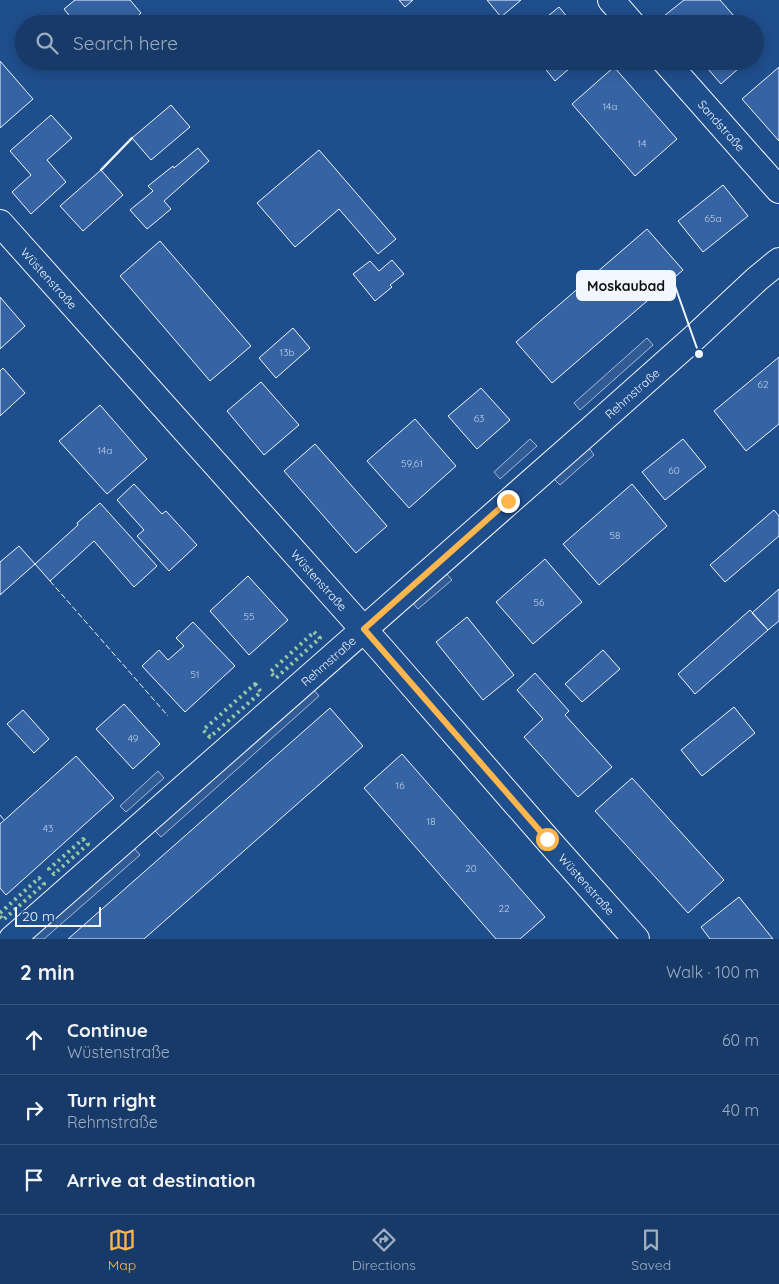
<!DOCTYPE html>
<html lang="en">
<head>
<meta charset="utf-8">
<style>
  :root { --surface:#173a69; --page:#244571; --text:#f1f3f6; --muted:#9eadc0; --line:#36547d; --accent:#ffb74d }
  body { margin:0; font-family:Quicksand,sans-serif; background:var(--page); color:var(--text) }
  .scale { position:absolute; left:15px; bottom:12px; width:86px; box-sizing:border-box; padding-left:5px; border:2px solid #f2f6ff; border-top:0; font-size:14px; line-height:18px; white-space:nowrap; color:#f2f6ff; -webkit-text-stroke:4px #1f4e8c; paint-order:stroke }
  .stop { position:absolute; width:15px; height:15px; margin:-11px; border:4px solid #ffb74d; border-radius:50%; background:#fff }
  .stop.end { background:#ffb74d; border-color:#fff; box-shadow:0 1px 5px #0008 }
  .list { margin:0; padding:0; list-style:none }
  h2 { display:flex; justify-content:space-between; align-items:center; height:65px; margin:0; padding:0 20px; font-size:21px }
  h2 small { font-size:16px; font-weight:400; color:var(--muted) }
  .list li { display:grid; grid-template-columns:32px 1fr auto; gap:15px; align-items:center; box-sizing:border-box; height:70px; padding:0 20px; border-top:1px solid var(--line) }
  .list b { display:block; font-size:19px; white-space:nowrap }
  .list p { margin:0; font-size:16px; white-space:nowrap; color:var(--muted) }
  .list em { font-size:16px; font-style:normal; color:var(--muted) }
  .icon { flex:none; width:28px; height:28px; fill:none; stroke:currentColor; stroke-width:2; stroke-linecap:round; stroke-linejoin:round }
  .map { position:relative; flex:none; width:779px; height:939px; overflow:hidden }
  .search { position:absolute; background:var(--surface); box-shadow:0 2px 12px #0003; left:15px; right:15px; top:15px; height:55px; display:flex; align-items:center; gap:12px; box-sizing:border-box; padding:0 18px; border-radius:28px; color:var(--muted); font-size:19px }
  .sheet { height:275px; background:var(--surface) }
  nav { display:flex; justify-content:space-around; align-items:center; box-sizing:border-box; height:70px; border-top:1px solid var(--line); background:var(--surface); font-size:14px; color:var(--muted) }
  nav a { display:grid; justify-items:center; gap:2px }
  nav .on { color:var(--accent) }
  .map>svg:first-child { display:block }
  .parking { fill:#305b95; stroke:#a8bbd7 }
  .building { fill:#3563a3; stroke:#f2f6ff }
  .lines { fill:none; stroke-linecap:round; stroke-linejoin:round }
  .minor-casing { stroke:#f2f6ff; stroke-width:28 }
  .minor { stroke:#1f4e8c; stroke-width:26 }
  .hedge { stroke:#97c8a6; stroke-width:4; stroke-dasharray:2.5 4; stroke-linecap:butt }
  .fence { stroke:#f2f6ff; stroke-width:1; stroke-dasharray:6 2.5; stroke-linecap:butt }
  .wall { stroke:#f2f6ff; stroke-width:2.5 }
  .route { stroke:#ffb74d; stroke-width:6 }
  .labels { text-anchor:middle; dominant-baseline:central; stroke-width:4; stroke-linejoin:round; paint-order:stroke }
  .number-label { font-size:10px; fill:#c3d1e8 }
  .street-label { font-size:12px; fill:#f2f6ff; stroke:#1f4e8c }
  .leader { fill:none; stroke:#f2f6ff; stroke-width:2 }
  .callout-dot { fill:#f2f6ff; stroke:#1f4e8c; stroke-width:2 }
  .callout { fill:#f2f6ff; stroke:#f2f6ff; stroke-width:2 }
  .callout-label { font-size:14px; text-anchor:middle; font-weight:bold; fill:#111 }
</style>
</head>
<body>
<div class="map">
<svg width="779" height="939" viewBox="0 0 779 939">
  <rect width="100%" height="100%" fill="#1f4e8c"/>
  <path class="parking" d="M647,338l6,7 -73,65 -6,-7z
    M530,439l7,7 -37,33 -6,-7z
    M589,448l5,7 -34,30 -6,-6z
    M446,573l6,7 -34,29 -6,-7z
    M313,689l6,7 -158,141 -7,-7z
    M158,771l6,7 -38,34 -6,-6z
    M134,848l6,7 -96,84h-14z"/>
  <path class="building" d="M75,0h55l11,13 -12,11h-53l-12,-15z
    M399,0h14l-8,7z
    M487,0h34l-20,17z
    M684,0h36l21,24h-72l-5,-6v-2z
    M559,7l14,17h-35z
    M755,40l7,8 -7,6z
    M0,61l33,38 -33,29z
    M539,61h39l-23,20z
    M701,61h46l-26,23z
    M614,67l63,72 -42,37 -63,-72z
    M779,67v74l-37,-42z
    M171,105l19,22 -39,33 -19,-22z
    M51,115l21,23 -25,22 19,22 -35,32 -19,-22 19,-17 -21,-24z
    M198,148l11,13 -45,40 7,8 -24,20 -17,-19 23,-19 -5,-5 25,-20 1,2z
    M319,150l77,89 -18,15 -39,-45 -44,38 -38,-44z
    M101,170l22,25 -40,36 -23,-25z
    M723,185l25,31 -45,36 -25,-31z
    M647,229l36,41 -131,113 -36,-41z
    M160,241l91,105 -41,35 -90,-105z
    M392,260l12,14 -14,11 2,2 -17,14 -22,-27 17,-13 9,10z
    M0,297l25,29 -25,23z
    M293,328l17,20 -34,30 -17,-20z
    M779,357v67l-33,27 -32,-40z
    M3,368l22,25 -25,23v-45z
    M261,382l38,43 -35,30 -37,-44z
    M481,388l29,32 -33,29 -29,-33z
    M100,405l47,54 -40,35 -48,-53z
    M415,419l41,47 -47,42 -42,-47z
    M683,439l23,28 -41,33 -23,-28z
    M315,444l72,82 -31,27 -72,-82z
    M134,484l28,30 4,-3 31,34 -28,26 -32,-35 7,-6 -27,-30z
    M632,484l35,42 -68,59 -36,-41z
    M100,503l57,63 -23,21 -40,-46 -44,40 -15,-17 43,-39 -1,-2z
    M774,510l5,6v20l-54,46 -15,-17z
    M19,546l16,18 -35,31v-33z
    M545,559l37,43 -49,42 -37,-42z
    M248,576l40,44 -39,35 -39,-44z
    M779,589v32l-11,9 -16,-17z
    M750,610l18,20 -73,64 -17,-20z
    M467,617l47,58 -31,25 -47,-58z
    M193,622l42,44 -50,46 -43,-46 17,-16 9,10 16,-14 -8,-8z
    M603,650l17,19 -38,33 -17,-18z
    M535,673l34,38 -4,4 47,52 -34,30 -54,-60 19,-18 -26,-29z
    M124,704l36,40 -27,25 -37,-40z
    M734,707l21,26 -53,43 -21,-26z
    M330,708l33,38 -219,193h-76z
    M23,710l26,29 -15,14 -27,-29z
    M402,754l143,163 -25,22h-24l-132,-151z
    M76,756l38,42 -108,97 -6,-7v-64z
    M632,778l92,102 -36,33 -93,-102z
    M739,897l34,42h-63l-9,-12z"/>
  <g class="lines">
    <g class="minor-casing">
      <g id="minor">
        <path d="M611,0l21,24"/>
        <path id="s1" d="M665,61l114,129"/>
        <path id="s2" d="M0,223l382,427 165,189 89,100"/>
        <path id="s3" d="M12,939l575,-506 108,-96 62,-58 22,-18"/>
      </g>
    </g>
    <use href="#minor" class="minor"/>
    <path class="hedge" d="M314,632l6,6 -44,40 -6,-6z
      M255,684l6,8 -51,45 -7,-7z
      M83,839l5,5 -34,30 -5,-5z
      M0,913l39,-35 5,6 -41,36 -3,-4"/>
    <path class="fence" d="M50,581l118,135
      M0,815l4,5"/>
    <path class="wall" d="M101,170l31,-32"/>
  </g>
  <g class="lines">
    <path class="route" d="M508,501l-144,128 183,210"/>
  </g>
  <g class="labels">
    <g class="number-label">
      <text x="610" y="106">14a</text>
      <text x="642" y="143">14</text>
      <text x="713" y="218">65a</text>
      <text x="287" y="352">13b</text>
      <text x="763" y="384">62</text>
      <text x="479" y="418">63</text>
      <text x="105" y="450">14a</text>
      <text x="412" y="463">59,61</text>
      <text x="674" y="470">60</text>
      <text x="615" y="535">58</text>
      <text x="539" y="602">56</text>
      <text x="249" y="616">55</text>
      <text x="195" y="674">51</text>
      <text x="133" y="738">49</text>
      <text x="400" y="785">16</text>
      <text x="431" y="821">18</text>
      <text x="48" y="828">43</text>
      <text x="471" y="868">20</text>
      <text x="504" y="908">22</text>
    </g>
    <g class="street-label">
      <text stroke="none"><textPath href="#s1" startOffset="86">Sandstraße</textPath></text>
      <text stroke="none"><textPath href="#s2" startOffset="74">Wüstenstraße</textPath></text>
      <text stroke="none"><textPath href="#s3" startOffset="826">Rehmstraße</textPath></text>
      <text stroke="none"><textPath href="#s2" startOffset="479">Wüstenstraße</textPath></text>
      <text stroke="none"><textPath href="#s3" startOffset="421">Rehmstraße</textPath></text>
      <text stroke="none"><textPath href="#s2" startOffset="884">Wüstenstraße</textPath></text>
    </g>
  </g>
  <path class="leader" d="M699 354L675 286"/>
  <circle class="callout-dot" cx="699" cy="354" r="5"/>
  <rect class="callout" x="577" y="271" width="98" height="29" rx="5"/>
  <g class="callout-label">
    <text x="626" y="291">Moskaubad</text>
  </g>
</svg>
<div class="scale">20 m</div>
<div class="stop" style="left:547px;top:839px"></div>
<div class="stop end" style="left:508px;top:501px"></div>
<div class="search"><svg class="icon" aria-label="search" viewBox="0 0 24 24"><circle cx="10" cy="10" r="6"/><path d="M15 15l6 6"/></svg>Search here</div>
</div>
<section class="sheet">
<h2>2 min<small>Walk · 100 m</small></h2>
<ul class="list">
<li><svg class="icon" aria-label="ahead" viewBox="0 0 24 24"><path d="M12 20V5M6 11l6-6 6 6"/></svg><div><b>Continue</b><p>Wüstenstraße</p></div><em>60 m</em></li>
<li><svg class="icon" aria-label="right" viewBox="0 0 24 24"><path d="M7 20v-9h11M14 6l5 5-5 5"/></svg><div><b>Turn right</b><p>Rehmstraße</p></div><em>40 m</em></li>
<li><svg class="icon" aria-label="arrive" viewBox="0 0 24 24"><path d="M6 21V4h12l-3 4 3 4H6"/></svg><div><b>Arrive at destination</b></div></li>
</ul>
</section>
<nav>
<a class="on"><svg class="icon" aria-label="map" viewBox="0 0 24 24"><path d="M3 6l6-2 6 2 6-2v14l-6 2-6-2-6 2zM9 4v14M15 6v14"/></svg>Map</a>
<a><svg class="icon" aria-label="directions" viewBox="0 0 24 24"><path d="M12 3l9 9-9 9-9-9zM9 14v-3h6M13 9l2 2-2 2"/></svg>Directions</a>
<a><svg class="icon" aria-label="saved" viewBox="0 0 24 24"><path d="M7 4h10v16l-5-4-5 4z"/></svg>Saved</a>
</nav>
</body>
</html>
